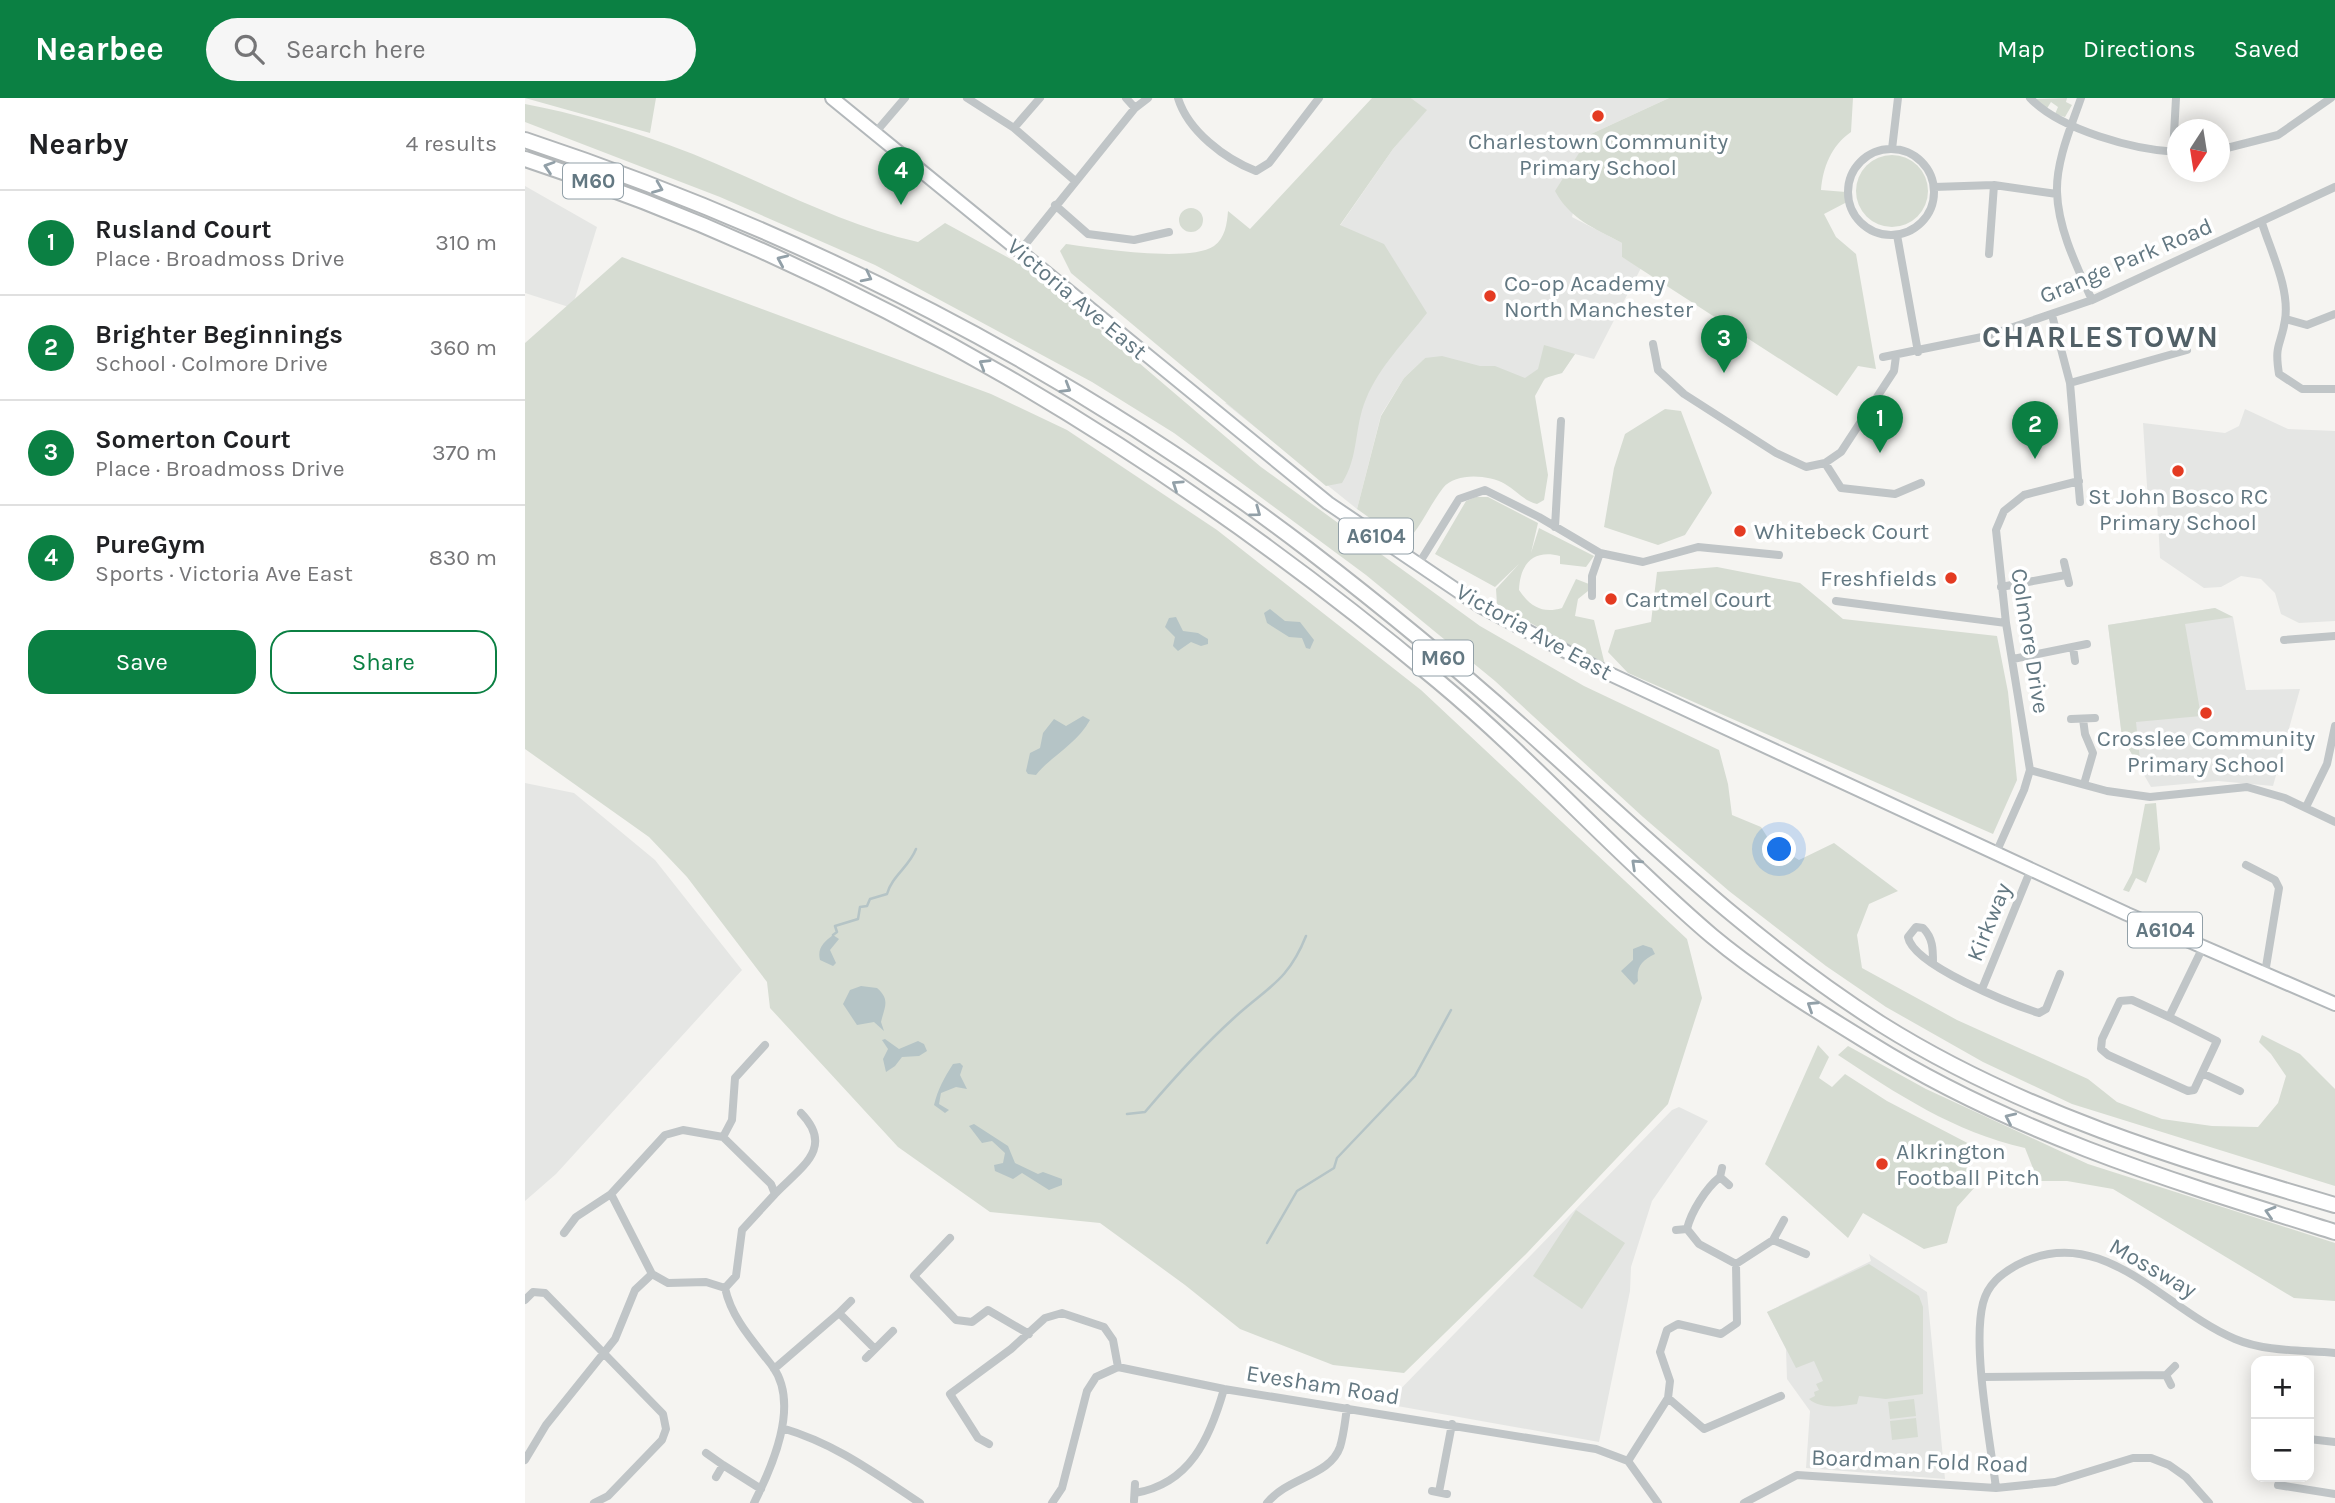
<!DOCTYPE html>
<html lang="en">
<head>
<meta charset="utf-8">
<style>
  :root { --surface:#fff; --page:#f6f6f6; --text:#202124; --muted:#757577; --line:#e0e0e0; --accent:#0b8043 }
  body { margin:0; font-family:Karla,sans-serif; background:var(--page); color:var(--text) }
  .controls { position:absolute; right:21px; bottom:21px; display:grid; overflow:hidden; border-radius:14px; box-shadow:0 4px 18px #0003 }
  .controls button { width:63px; height:63px; display:grid; place-items:center; padding:0; border:0; border-bottom:2px solid var(--line); background:var(--surface); color:var(--text); font:35px sans-serif }
  .compass { position:absolute; left:1642px; top:21px; width:63px; height:63px; border-radius:50%; background:var(--surface); box-shadow:0 4px 18px #0003; rotate:192deg }
  .you { position:absolute; left:1255px; top:752px; width:24px; height:24px; margin:-18px; border:5px solid #fff; border-radius:50%; background:#1a73e8; box-shadow:0 0 0 10px #1a73e833 }
  .badge { display:grid; place-items:center; width:46px; height:46px; border-radius:50%; background:var(--accent); color:#fff; font-size:23px; font-weight:700 }
  .pin { position:absolute; translate:-50% -58px; filter:drop-shadow(0 2px 4px #0008) }
  .pin::after { content:''; position:absolute; top:37px; width:24px; height:21px; background:inherit; clip-path:polygon(0 0,100% 0,50% 100%) }
  .list { margin:0; padding:0; list-style:none }
  h2 { display:flex; justify-content:space-between; align-items:center; height:91px; margin:0; padding:0 28px; font-size:30px }
  h2 small { font-size:23px; font-weight:400; color:var(--muted) }
  .list li { display:grid; grid-template-columns:46px 1fr auto; gap:21px; align-items:center; box-sizing:border-box; height:105px; padding:0 28px; border-top:2px solid var(--line) }
  .list b { display:block; font-size:26px; white-space:nowrap }
  .list p { margin:0; font-size:23px; white-space:nowrap; color:var(--muted) }
  .list em { font-size:23px; font-style:normal; color:var(--muted) }
  .actions { display:flex; gap:14px; padding:21px 28px }
  .actions a { flex:1; padding:16px 0; border:2px solid var(--accent); border-radius:21px; text-align:center; font-size:24px; color:var(--accent) }
  .actions .main { background:var(--accent); color:#fff }
  .icon { flex:none; width:38px; height:38px; fill:none; stroke:currentColor; stroke-width:2; stroke-linecap:round; stroke-linejoin:round }
  .map { position:relative; flex:none; width:1810px; height:1405px; overflow:hidden }
  header { display:flex; align-items:center; gap:42px; box-sizing:border-box; height:98px; padding:0 35px; background:var(--accent); color:#fff }
  header strong { font-size:33px }
  nav { display:flex; gap:38px; margin-inline-start:auto; font-size:24px }
  .search { width:490px; height:63px; background:var(--page); display:flex; align-items:center; gap:18px; box-sizing:border-box; padding:0 24px; border-radius:38px; color:var(--muted); font-size:26px }
  main { display:flex }
  aside { flex:1; background:var(--surface) }
  .map>svg:first-child { display:block }
  .built { fill:#e5e6e4 }
  .green { fill:#d6dcd2 }
  .water { fill:#b5c4c6 }
  .lines { fill:none; stroke-linecap:round; stroke-linejoin:round }
  .stream { stroke:#b5c4c6; stroke-width:2.5 }
  .primary-casing { stroke:#b3b8bb; stroke-width:16 }
  .highway-casing { stroke:#b3b7b9; stroke-width:18 }
  .street { stroke:#c0c5c7; stroke-width:8 }
  .primary { stroke:#fff; stroke-width:12 }
  .highway { stroke:#fff; stroke-width:14 }
  .oneway { stroke:#92a0a8 }
  .poi-dot { fill:#e43b22; stroke:#fff; stroke-width:2.5 }
  .labels { text-anchor:middle; dominant-baseline:central; stroke-width:7; stroke-linejoin:round; paint-order:stroke }
  .shield { fill:#fff; stroke:#92a0a8; stroke-width:2 }
  .shield-label { font-size:21px; font-weight:bold; fill:#637882 }
  .poi-label { font-size:23px; fill:#637882; stroke:#fff; text-anchor:start }
  .street-label { font-size:23px; fill:#637882; stroke:#fff }
  .district-label { font-size:30px; font-weight:bold; letter-spacing:2px; fill:#516067; stroke:#fff }
</style>
</head>
<body>
<header>
<strong>Nearbee</strong>
<div class="search"><svg class="icon" aria-label="search" viewBox="0 0 24 24"><circle cx="10" cy="10" r="6"/><path d="M15 15l6 6"/></svg>Search here</div>
<nav><a>Map</a><a>Directions</a><a>Saved</a></nav>
</header>
<main>
<aside>
<h2>Nearby<small>4 results</small></h2>
<ul class="list">
<li><span class="badge">1</span><div><b>Rusland Court</b><p>Place · Broadmoss Drive</p></div><em>310 m</em></li>
<li><span class="badge">2</span><div><b>Brighter Beginnings</b><p>School · Colmore Drive</p></div><em>360 m</em></li>
<li><span class="badge">3</span><div><b>Somerton Court</b><p>Place · Broadmoss Drive</p></div><em>370 m</em></li>
<li><span class="badge">4</span><div><b>PureGym</b><p>Sports · Victoria Ave East</p></div><em>830 m</em></li>
</ul>
<div class="actions"><a class="main">Save</a><a>Share</a></div>
</aside>
<div class="map">
<svg width="1810" height="1405" viewBox="0 0 1810 1405">
  <rect width="100%" height="100%" fill="#f5f4f1"/>
  <path class="built" d="M886,0h258l-78,36 -19,83 50,26v14l19,11 -47,91 -19,-5 -13,19 -11,2 -10,7 -5,11 -111,-35 -21,20 -23,37 -24,94 -132,-106 49,-7 63,-166 56,-81 33,-39z
    M0,88l72,41 -25,81 -47,-15z
    M1720,311l43,20 47,2v190l-36,2 -18,-9 -6,-21 -14,-14 -20,-3 -20,11 -17,1 -44,-30 -3,-56h-9l-5,-79 82,10 14,-7z
    M1690,510l18,9 13,73 54,-1 -27,97 -55,-5 -67,6 -29,-50 -14,-112z
    M0,685l49,10 81,67 87,110 -186,204 -31,27z
    M1154,1009l29,14 -56,80 -21,66 -1,24 -31,151 -213,-38 286,-294z
    M1344,1156l58,38 18,187 -139,-11 4,-57 -23,-32 -1,-30 -19,-37 104,-51z"/>
  <path class="green" d="M0,0h131l-6,35z
    M847,0h39l16,12 -34,39 -53,76 44,19 43,69c-21,27 -48,54 -61,86 -12,28 -7,58 -24,84l-16,3 -255,-213 -11,-22 6,-7c31,4 123,19 148,2 11,-8 13,-22 14,-35l22,18z
    M1144,0h184l-2,34c-20,14 -28,35 -30,58l25,2 1,10 -23,12 12,23 20,17 20,115 -18,-3 -21,30 -215,-139v-14c-28,-15 -52,-24 -67,-52l36,-57z
    M1542,0l-1,4 6,3 -7,12 -10,-3 3,-7 -7,-5 -5,8 -10,-11z
    M0,6c49,9 97,24 144,41 83,30 162,77 249,97l27,-19 84,46 232,198 219,159 104,60 135,64 9,34 4,31 29,12 10,16 28,17 35,-17 64,48 -29,13 -12,31 5,33 95,52 131,59 29,23 45,17 50,7 46,1 20,-24 8,-27 -15,-22 -12,-12 3,-7 38,19 35,35v97l-263,-82 -89,-42 -97,-55 -60,-41 -97,-75 -86,-74 -148,-136 -129,-106 -192,-142 -82,-51 -217,-117 -155,-68 -195,-75z
    M1331 93a36 36 0 1 1 72 0a36 36 0 1 1-72 0Z
    M654 122a12 12 0 1 1 24 0a12 12 0 1 1-24 0Z
    M97,159l369,137 76,36 150,100 204,160 266,249 15,59 -34,106 -141,149 -123,120 -71,-8 -93,-36 -55,-44 -85,-62 -110,-11 -92,-65 -128,-139 -3,-26 -80,-105 -38,-40 -124,-88v-406z
    M1019,247l31,9 -13,19 -17,5 -10,18 13,79 -4,25 -7,4c-13,-3 -20,-13 -32,-20 -16,-9 -49,-12 -62,4 -11,14 -19,32 -30,46l-15,4 -41,-29 24,-93 23,-38 21,-20 17,-2 38,10h15l30,12 13,-9z
    M1140,311l16,2 31,82 -27,42 -27,10 -54,-18 10,-59 11,-34z
    M951,399h12l50,26 -7,30 8,-25 55,28 -8,11 -26,-3v-8c-26,-7 -40,7 -41,34 11,17 24,24 43,18l14,-29 13,5 -1,7 -10,8 -3,17 19,4 11,45 -108,-61 -1,-15 23,-25 -24,23 -60,-33 31,-53z
    M1192,469l83,16 43,36 154,17 11,56 9,88 -24,54 -365,-161 -20,-21 7,-22 36,-8 6,-50z
    M1690,510l18,9 -48,7 16,92 -65,6 5,48 -19,-33 -14,-112z
    M1631,705l4,46 -14,34 -10,-5 -7,14 -6,-2 9,-17 13,-69z
    M1293,947l11,12 -10,21 13,9 13,-13 42,27 90,47 -12,30 10,9 -18,20 -10,36 -23,6 -61,-36 -15,25 -83,-74z
    M1323,948l78,43 162,75 247,79v58l-41,-3 -181,-109 -46,-8h-29l-13,-33c-71,-16 -128,-54 -187,-93z
    M1051,1112l49,33 -43,66 -49,-33z
    M1344,1166l50,32 4,11v87l-37,5 -27,-3 -2,8c-14,2 -36,6 -48,-5l6,-3 -1,-4 5,-2 -3,-6 7,-3 -9,-20 -18,7 -29,-56z
    M1389,1301l2,17 -26,3 -2,-17z
    M1391,1320l2,19 -26,3 -2,-19z"/>
  <path class="water" d="M745,511l15,12 15,1 14,18 -4,9 -4,-1 -4,-10 -13,-1 -22,-14 -3,-10z
    M651,519l7,14 15,2 10,6v5l-7,2 -10,-4 -13,9 -5,-5 2,-9 -10,-10 4,-9z
    M558,618l7,4c-13,24 -39,36 -54,55l-8,-1 -2,-3 4,-18 10,-5 3,-15 11,-14 12,7z
    M308,837l6,4 -9,11 6,13 -3,3 -13,-6c-3,-12 4,-18 13,-25z
    M1118,847l9,3 3,6c-13,6 -19,13 -17,27l-4,4 -13,-14 12,-11v-11z
    M336,888l16,2c14,12 7,20 4,34l3,9 -10,-9 -17,3 -14,-21 7,-14z
    M360,941l14,10 19,-8 6,3 3,7 -8,5 -17,1 -7,9 -9,6 -3,-13 5,-10 -6,-9z
    M435,965l3,3 -3,9 7,14 -11,-2 -15,6 -2,11 10,6 -4,3 -11,-8c4,-16 10,-27 19,-41z
    M449,1026l34,22 7,17 23,11 5,-2 19,7v6l-13,5 -27,-17 -9,6 -18,-8 -1,-6 9,-2 2,-10 -13,-12 -10,2 -13,-17z"/>
  <g class="lines">
    <path class="stream" d="M308,837l4,-3 -2,-6 23,-7 2,-12 7,-1 3,-7 17,-5c5,-18 22,-27 29,-45
      M602,1016l18,-2c28,-33 58,-66 90,-95 33,-30 53,-36 71,-81
      M742,1145l30,-52 37,-23 3,-10 78,-82 36,-66"/>
    <g class="primary-casing">
      <path id="primary" d="M307,0l496,405 152,103 117,62 105,49 425,197 208,90"/>
    </g>
    <g class="highway-casing">
      <path id="highway" d="M0,42c280,93 546,229 781,408 82,63 162,129 238,198 112,101 209,196 337,278 140,88 296,135 454,181
        M0,61c336,110 643,296 913,522 96,80 179,174 274,255 48,40 105,75 159,108 144,90 304,138 464,188"/>
    </g>
    <path class="street" d="M442,0l47,30 60,52
      M601,0l9,10
      M653,0c10,33 47,61 78,73l13,-8 50,-65
      M1505,0c30,32 105,52 147,54
      M1556,0c-10,29 -25,63 -24,94 1,37 20,75 35,108
      M489,30l26,-30
      M350,35l30,-35
      M1367,51l6,-51
      M1323 94a43 43 0 1 1 86 0a43 43 0 1 1-86 0Z
      M1694,52l59,-15 53,-37
      M1648,54l3,-54
      M1409,89l60,-2 63,9
      M530,107l33,29 46,6 35,-8
      M1737,125c9,29 28,66 23,97 -4,27 -11,23 -6,54l23,15h33
      M1372,137l21,117
      M495,153l115,-143 13,-10
      M1464,156l5,-69
      M1527,217l18,68 10,119
      M1761,221l21,6 28,-11
      M1128,246l5,26 26,24 92,59 30,14 19,-4 16,-11 53,-81 2,-15
      M1358,259l104,-21 105,-36 243,-113
      M1545,285l117,-33
      M1300,365l16,25 54,6 26,-11
      M1030,429l6,-106
      M1539,464l5,21
      M893,467l41,-66 26,-9 54,27 61,36 43,9 55,-15 81,8
      M1476,489l65,-12
      M1067,498v-20l8,-23
      M1311,503l170,22
      M1759,542l51,-4
      M1548,549l2,14
      M1488,561l74,-15
      M1546,621l24,-1
      M1558,621l2,15 8,19 -9,31
      M1505,672l77,21 43,6 97,-10 38,11 50,24
      M1781,709l21,-43 8,-38
      M1471,755l28,-63 6,-20 -24,-147 -10,-93 8,-19 20,-16 55,-14
      M1721,767l29,15 4,8 -14,85
      M1408,865c0,-14 0,-25 -10,-35l-7,-1 -8,10c5,28 103,67 131,76l7,-4 14,-35
      M1457,891l49,-120
      M1644,919l-37,-17 -12,1 -18,38 -1,10 7,6 80,36 6,-1 23,-49 -48,-24 34,-70
      M1679,976l36,17
      M198,1039l9,-17 3,-42 30,-33
      M1197,1070l-2,9 9,8
      M1195,1079c-14,11 -29,35 -33,52l12,15 37,20
      M86,1096l41,80 16,9 38,-1 19,6
      M250,1096c26,-27 60,-46 26,-81
      M1151,1132l11,-1
      M39,1135l12,-16 35,-23 54,-59 18,-5 40,7 48,47 4,10 -33,36 -6,46 -11,12
      M425,1140l-36,38 42,44 16,2 16,-12 41,24
      M1248,1142l33,14
      M200,1190c7,32 30,55 48,79 27,38 -1,100 -19,136
      M0,1202l8,-8 12,1 118,121 3,15 -4,11 -54,56 -14,7
      M314,1215l12,-12
      M341,1260l9,-9
      M249,1271l65,-56 36,36 18,-18
      M1641,1277l9,-9
      M1458,1279l183,-2 5,10
      M1143,1300l36,31 77,-33
      M257,1330c54,16 91,44 138,75
      M1784,1341l26,3
      M464,1346l-11,-6 -28,-44 61,-45 34,-31 17,-5 42,14 9,13 5,27
      M181,1355l17,12
      M0,1362l21,-35 69,-86 20,-49 17,-16
      M1103,1363l40,-63 2,-17 -10,-29 7,-22 11,-6 43,10 16,-11 -1,-59 37,-24 11,-20
      M191,1379l7,-12 38,24
      M1753,1387l57,9
      M1471,1390c-6,-48 -24,-142 -13,-185 5,-19 18,-29 34,-38 85,-45 146,44 218,74 31,13 67,11 100,14
      M907,1393l15,3
      M914,1394l13,-68
      M610,1395c55,-9 75,-55 89,-104
      M609,1403l1,-17
      M527,1405l10,-15 25,-97 9,-14 22,-10 106,22 372,60 32,12 30,42
      M742,1405c21,-26 63,-27 73,-56 4,-13 5,-26 7,-39
      M1219,1405l53,-28 199,13 59,-6 78,-24h18l18,7 17,12 23,26"/>
    <use href="#primary" class="primary"/>
    <use href="#highway" class="highway"/>
  </g>
  <defs><path id="oneway-chevron" d="M-2-3.5L2.5 0L-2 3.5" fill="none" stroke-width="1.6" stroke-linecap="round" stroke-linejoin="round" transform="scale(1.75)"/></defs>
  <g class="oneway">
    <use href="#oneway-chevron" transform="translate(24 69) rotate(-162)"/>
    <use href="#oneway-chevron" transform="translate(133 90) rotate(22)"/>
    <use href="#oneway-chevron" transform="translate(257 162) rotate(-156)"/>
    <use href="#oneway-chevron" transform="translate(342 179) rotate(27)"/>
    <use href="#oneway-chevron" transform="translate(459 266) rotate(-149)"/>
    <use href="#oneway-chevron" transform="translate(541 290) rotate(31)"/>
    <use href="#oneway-chevron" transform="translate(652 387) rotate(-146)"/>
    <use href="#oneway-chevron" transform="translate(731 414) rotate(36)"/>
    <use href="#oneway-chevron" transform="translate(1111 766) rotate(-137)"/>
    <use href="#oneway-chevron" transform="translate(1287 908) rotate(-147)"/>
    <use href="#oneway-chevron" transform="translate(1485 1020) rotate(-155)"/>
    <use href="#oneway-chevron" transform="translate(1745 1114) rotate(-163)"/>
  </g>
  <g class="poi-dot">
    <circle cx="1073" cy="18" r="7"/>
    <circle cx="965" cy="198" r="7"/>
    <circle cx="1653" cy="373" r="7"/>
    <circle cx="1215" cy="433" r="7"/>
    <circle cx="1426" cy="480" r="7"/>
    <circle cx="1086" cy="501" r="7"/>
    <circle cx="1681" cy="615" r="7"/>
    <circle cx="1357" cy="1066" r="7"/>
  </g>
  <g class="labels">
    <g class="shield">
      <rect x="38" y="65.5" width="60" height="35" rx="5"/>
      <rect x="814" y="420.5" width="74" height="35" rx="5"/>
      <rect x="888" y="542.5" width="60" height="35" rx="5"/>
      <rect x="1603" y="814.5" width="74" height="35" rx="5"/>
    </g>
    <g class="shield-label">
      <text x="68" y="83">M60</text>
      <text x="851" y="438">A6104</text>
      <text x="918" y="560">M60</text>
      <text x="1640" y="832">A6104</text>
    </g>
    <g class="poi-label">
      <text x="1073" y="43" text-anchor="middle">Charlestown Community<tspan x="1073" dy="26">Primary School</tspan></text>
      <text x="979" y="185">Co-op Academy<tspan x="979" dy="26">North Manchester</tspan></text>
      <text x="1653" y="398" text-anchor="middle">St John Bosco RC<tspan x="1653" dy="26">Primary School</tspan></text>
      <text x="1229" y="433">Whitebeck Court</text>
      <text x="1412" y="480" text-anchor="end">Freshfields</text>
      <text x="1100" y="501">Cartmel Court</text>
      <text x="1681" y="640" text-anchor="middle">Crosslee Community<tspan x="1681" dy="26">Primary School</tspan></text>
      <text x="1371" y="1053">Alkrington<tspan x="1371" dy="26">Football Pitch</tspan></text>
    </g>
    <g class="street-label">
      <text transform="translate(1601 163) rotate(-23)">Grange Park Road</text>
      <text transform="translate(552 201) rotate(40)">Victoria Ave East</text>
      <text transform="translate(1009 534) rotate(29)">Victoria Ave East</text>
      <text transform="translate(1505 543) rotate(81)">Colmore Drive</text>
      <text transform="translate(1464 824) rotate(-68)">Kirkway</text>
      <text transform="translate(1628 1170) rotate(30)">Mossway</text>
      <text transform="translate(798 1287) rotate(9)">Evesham Road</text>
      <text transform="translate(1395 1363) rotate(2)">Boardman Fold Road</text>
    </g>
    <g class="district-label">
      <text x="1576" y="239">CHARLESTOWN</text>
    </g>
  </g>
</svg>
<div class="controls">
<button>+</button>
<button>−</button>
</div>
<svg class="compass" viewBox="-18 -18 36 36"><path d="M0-13l5 13h-10z" fill="#e53935"/><path d="M0 13l5-13h-10z" fill="#757577"/></svg>
<div class="you"></div>
<div class="pin badge" style="left:1355px;top:355px">1</div>
<div class="pin badge" style="left:1510px;top:361px">2</div>
<div class="pin badge" style="left:1199px;top:275px">3</div>
<div class="pin badge" style="left:376px;top:107px">4</div>
</div>
</main>
</body>
</html>
